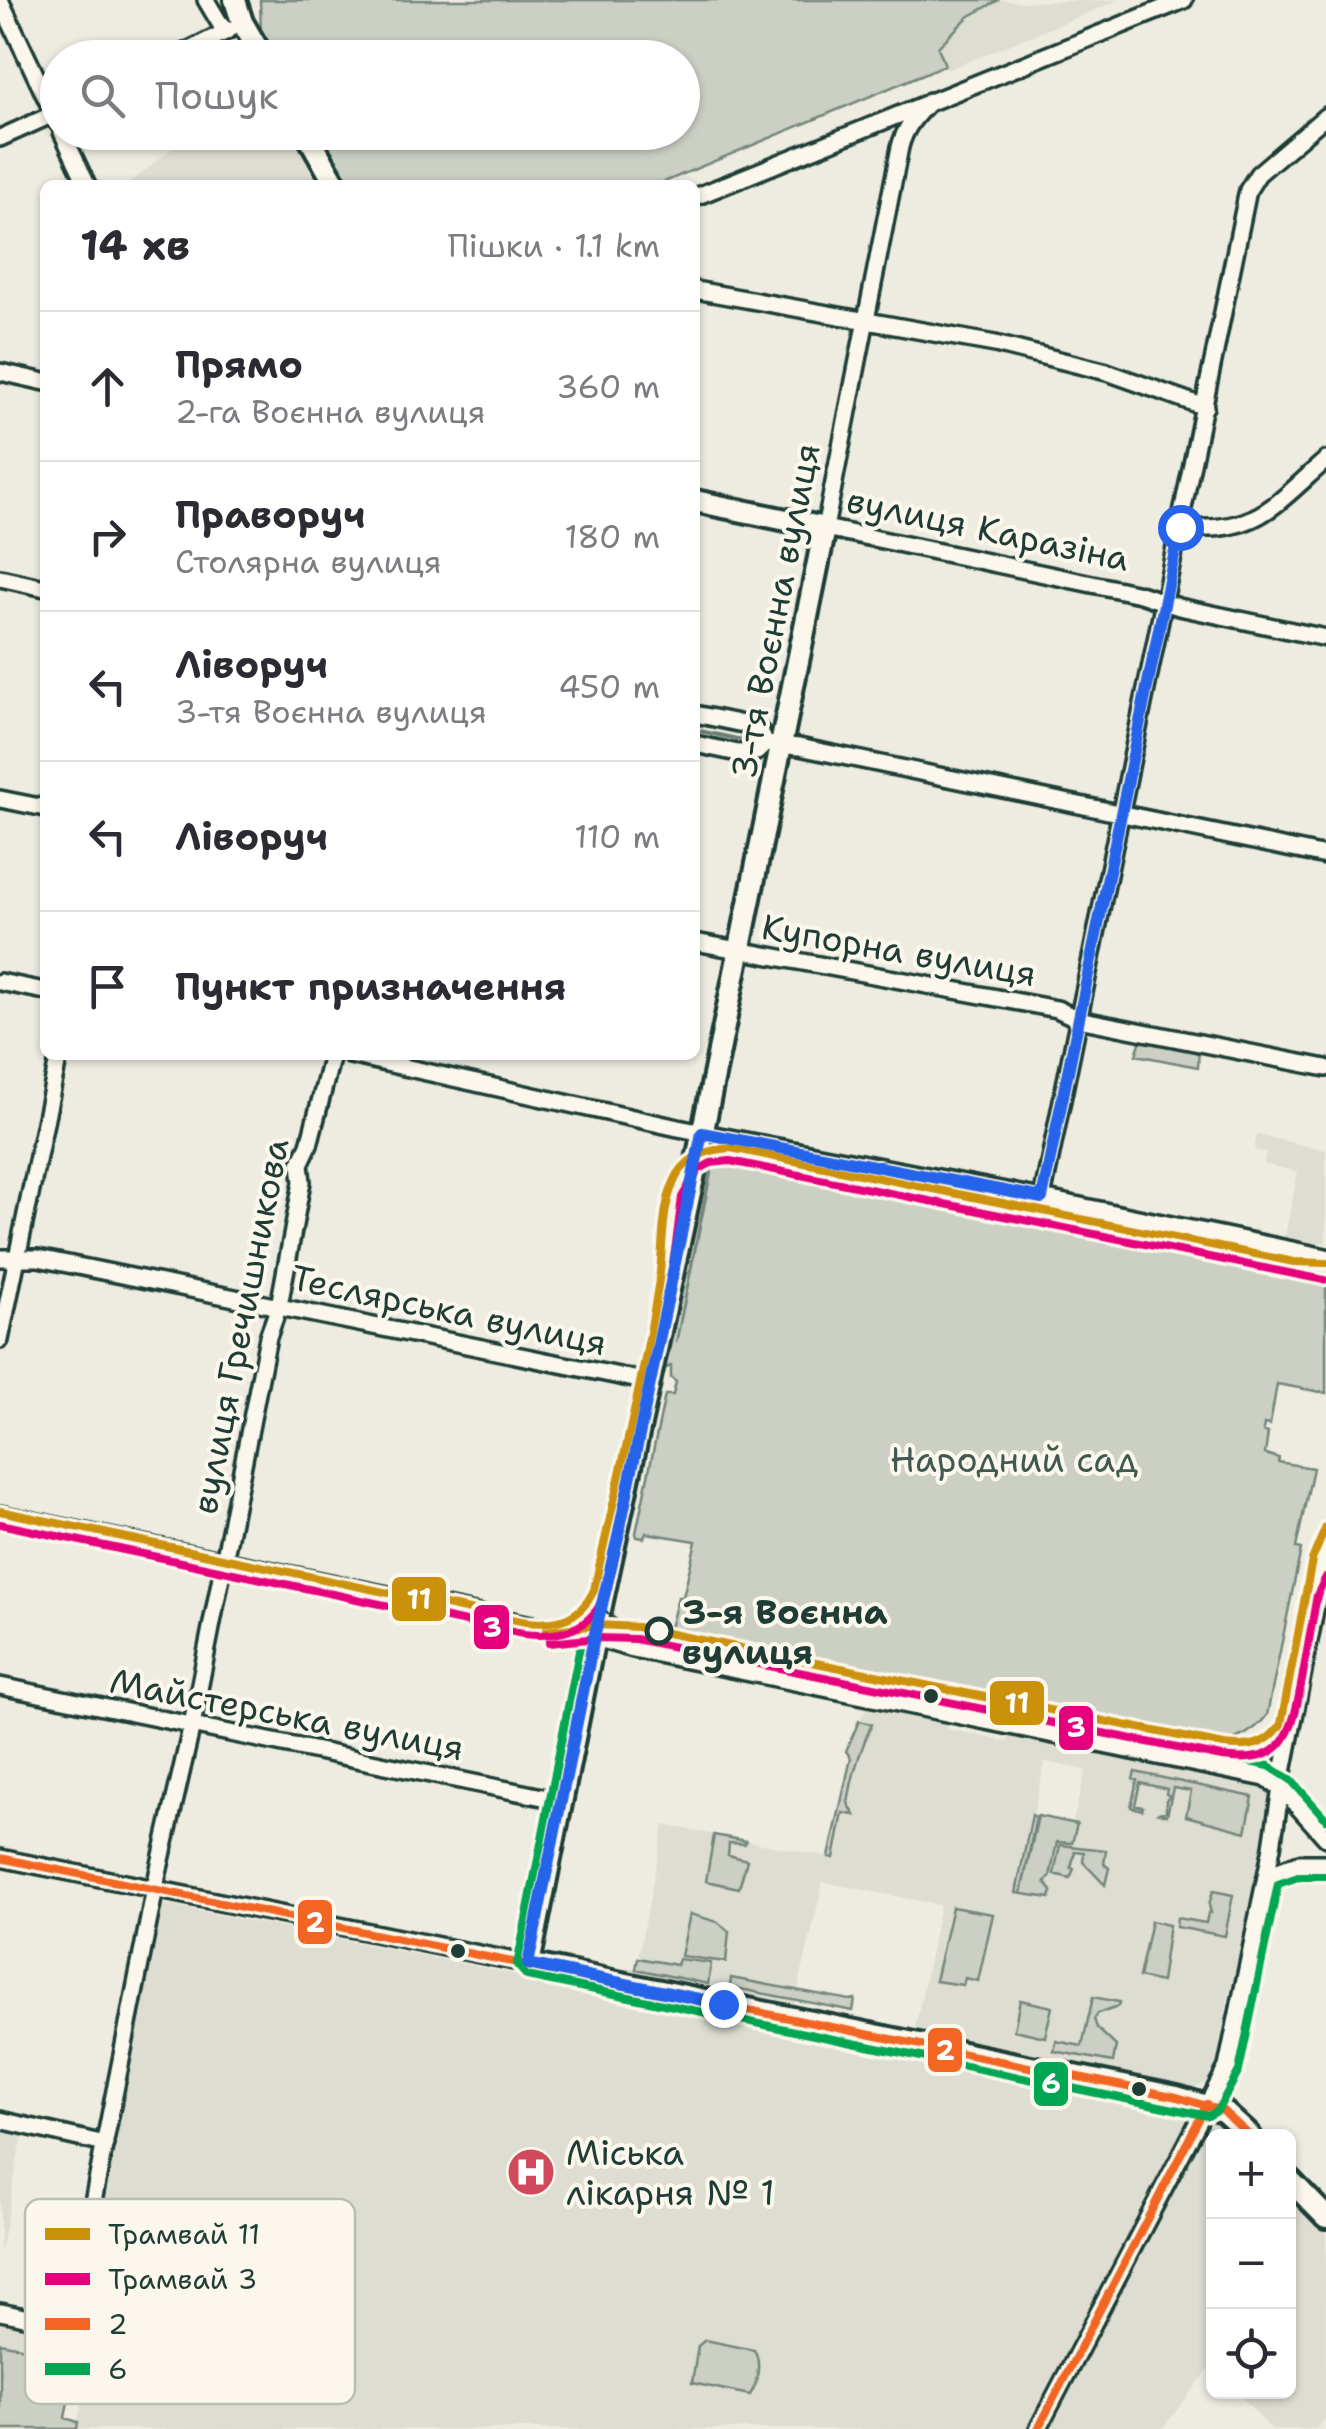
<!DOCTYPE html>
<html lang="uk">
<head>
<meta charset="utf-8">
<style>
  :root { --surface:#fff; --page:#f2f2f3; --text:#2b2b33; --muted:#7c7c81; --line:#e1e1e2 }
  body { margin:0; font-family:"Shantell Sans",sans-serif; background:var(--page); color:var(--text) }
  .controls { position:absolute; right:30px; bottom:30px; display:grid; overflow:hidden; border-radius:15px; box-shadow:0 2px 8px #0004 }
  .controls button { width:90px; height:90px; display:grid; place-items:center; padding:0; border:0; border-bottom:2px solid var(--line); background:var(--surface); color:var(--text); font:50px sans-serif }
  .stop { position:absolute; width:30px; height:30px; margin:-22px; border:8px solid #2563eb; border-radius:50%; background:#fff }
  .stop.end { background:#2563eb; border-color:#fff; box-shadow:0 2px 10px #0008 }
  .list { margin:0; padding:0; list-style:none }
  h2 { display:flex; justify-content:space-between; align-items:center; height:130px; margin:0; padding:0 40px; font-size:42px }
  h2 small { font-size:32px; font-weight:400; color:var(--muted) }
  .list li { display:grid; grid-template-columns:65px 1fr auto; gap:30px; align-items:center; box-sizing:border-box; height:150px; padding:0 40px; border-top:2px solid var(--line) }
  .list b { display:block; font-size:38px; white-space:nowrap }
  .list p { margin:0; font-size:32px; white-space:nowrap; color:var(--muted) }
  .list em { font-size:32px; font-style:normal; color:var(--muted) }
  .icon { flex:none; width:55px; height:55px; fill:none; stroke:currentColor; stroke-width:2; stroke-linecap:round; stroke-linejoin:round }
  .map { position:relative; flex:none; width:1326px; height:2429px; overflow:hidden }
  .search { position:absolute; background:var(--surface); box-shadow:0 2px 8px #0004; left:40px; top:40px; width:660px; height:110px; display:flex; align-items:center; gap:25px; box-sizing:border-box; padding:0 35px; border-radius:55px; color:var(--muted); font-size:38px }
  .panel { position:absolute; background:var(--surface); box-shadow:0 2px 8px #0004; left:40px; top:180px; width:660px; height:880px; border-radius:15px }
  .map>svg:first-child { display:block }
  .built { fill:#ddddd2; fill-rule:evenodd }
  .green { fill:#cbcfc4; stroke:#75867c; stroke-width:2.5 }
  .lines { fill:none; stroke-linecap:round; stroke-linejoin:round }
  .stream { stroke:#6c7d74; stroke-width:4 }
  .minor-casing { stroke:#1f3d34; stroke-width:22 }
  .major-casing { stroke:#1f3d34; stroke-width:28 }
  .minor { stroke:#fbf7ec; stroke-width:15 }
  .major { stroke:#fbf7ec; stroke-width:20 }
  .tram { stroke:#1f3d34; stroke-width:2.5 }
  .bus-1-casing { stroke:#fbf7ec; stroke-width:15 }
  .bus-2-casing { stroke:#fbf7ec; stroke-width:15 }
  .bus-1 { stroke:#f26522; stroke-width:8 }
  .bus-2 { stroke:#00a651; stroke-width:8 }
  .tram-1-casing { stroke:#fbf7ec; stroke-width:15 }
  .tram-2-casing { stroke:#fbf7ec; stroke-width:15 }
  .tram-1 { stroke:#cc910a; stroke-width:8 }
  .tram-2 { stroke:#e5007d; stroke-width:8 }
  .route { stroke:#2563eb; stroke-width:12 }
  .stop-dot { fill:#fbf7ec; stroke:#1f3d34; stroke-width:5 }
  .bus-dot { fill:#1f3d34; stroke:#fbf7ec; stroke-width:4 }
  .labels { text-anchor:middle; dominant-baseline:central; stroke-width:8; stroke-linejoin:round; paint-order:stroke }
  .street-label { font-size:35px; fill:#1f3d34; stroke:#fbf7ec }
  .park-label { font-size:35px; fill:#415a51; stroke:#fbf7ec }
  .stop-label { font-size:35px; font-weight:bold; fill:#1f3d34; stroke:#fbf7ec; text-anchor:start }
  .poi-label { font-size:35px; fill:#1f3d34; stroke:#fbf7ec; text-anchor:start }
  .key { fill:#fbf7ec; stroke:#b9bfb5; stroke-width:2.5 }
  .key-label { font-size:28px; fill:#1f3d34 }
  .line-badge { stroke:#fbf7ec; stroke-width:4 }
  .badge-label { font-size:28px; text-anchor:middle; font-weight:bold; fill:#fff }
</style>
</head>
<body>
<div class="map">
<svg width="1326" height="2429" viewBox="0 0 1326 2429">
  <rect width="100%" height="100%" fill="#eeece1"/>
  <filter id="ink" filterUnits="userSpaceOnUse"><feTurbulence type="fractalNoise" baseFrequency=".01" numOctaves="2"/><feDisplacementMap in="SourceGraphic" scale="20" xChannelSelector="R" yChannelSelector="G"/><feConvolveMatrix kernelMatrix="1 2 1 2 8 2 1 2 1" color-interpolation-filters="sRGB"/></filter>
  <g filter="url(#ink)">
    <path class="built" d="M999,0l21,2 99,-2 -172,70 -9,-22 30,-30z
      M192,132l98,1 34,52h-197z
      M1257,1135l69,15v93l-5,-1 -1,5 -36,-7 14,-68 -34,-8 2,-11 -12,-3z
      M868,1706l81,17 -1,6 59,13 3,-7 259,53 5,8 -30,162 -6,23 -8,8 -4,21 6,10 -12,50 -8,9 -15,8h-16l-267,-53 26,-129 -117,-23 -30,128 -168,-37 1,-6 10,1 28,-143 165,32 30,-136zM1045,1762l41,8 -13,51 -12,1 -28,-8z
      M164,1904l1017,204 9,7 2,8 -162,306h-1030v-109l79,16 -14,82 13,3 19,-92 -19,-11 77,-403z
      M1211,2121h10l15,15h-22l-1,228 -51,65h-116l160,-303z
      M0,2128l23,4 -23,122z
      M1289,2193l37,40v185l-10,11h-45l-34,-37h51z"/>
    <path class="green" d="M260,0h739l-31,17 -30,30 7,18 -288,120h-306l-31,-52 362,-1v-74l-407,-1 -14,-23z
      M1142,1036l57,11 -1,20 -62,-12z
      M720,1164l602,117 4,6v106l-49,-9 -7,41 -6,-1 -1,7 5,2 -3,21 14,4 -1,4 35,6 -17,80 5,1 -34,166c-15,22 -43,29 -68,33l-262,-53v-14l-3,13 -236,-47v-6l-9,-2 1,-7 -20,-4 8,-31h5l13,-56 -50,-8 -2,5 -7,-1 -1,-4 29,-138h8l3,-13 -5,-4v-12l-7,3 41,-202 6,-1 -35,177 36,-175z
      M945,1700l311,63 -1,4 -310,-64z
      M859,1721l13,3c-12,26 -20,51 -24,79l7,12 -12,-2 -9,45 -5,-1 22,-99 -5,-7z
      M1135,1772l118,25 -7,35 -60,-16 5,-25 -18,-3 -6,27 -8,-2 7,-2v-11l4,-4 -4,-2 1,-5 -27,-6 -5,22 8,2 -1,3 -11,-3 6,-27 -4,-1z
      M1032,1815l4,2 -15,76 17,-77 39,8 -5,19 -15,-1 -7,35 -5,5 7,9 -2,7 -34,-5z
      M714,1835l32,6 -1,3 -16,-1 -1,12 19,5 -8,28 -33,-7z
      M1060,1845l46,5 -2,14 5,4 -4,17 -22,-23 1,-10 -9,-1 -4,17 3,1 -4,9 -16,-4z
      M1213,1891l20,4 -8,41 -49,-9 1,-9 29,5 2,-10h3l-2,-8z
      M952,1907l41,7 -15,67 -13,-3 -2,7 -28,-4z
      M690,1914l28,8 11,10 -3,30 -45,-6z
      M1151,1921l18,4 -8,57 -22,-5z
      M638,1958l39,7 2,-6 32,4 -3,21 -72,-15z
      M731,1978l119,22 5,-1 -2,12 -123,-24z
      M1093,1997l26,5 -1,4 -20,7 -4,6 3,9 19,18 -3,16 -59,-11 2,-10 26,5z
      M1020,2000l32,7 -7,30 -31,-7z
      M705,2340l49,10c8,12 3,34 -4,45l-58,-12 6,-37z
      M0,2343l76,15 -11,60 13,4 -1,7h-77z"/>
    <g class="lines">
      <path class="stream" d="M695,730l47,10"/>
      <g class="minor-casing">
        <path id="minor" d="M0,0l58,123
          M206,0l19,32 5,-3
          M173,58l52,-26
          M930,101c-14,14 -25,26 -30,46l-75,381 315,66 39,13 147,31
          M62,132l25,53
          M0,138l58,-26
          M695,197l489,-197
          M695,290l300,54 112,28 98,35
          M0,372l45,10
          M1180,527c76,8 93,-21 146,-67
          M0,578l45,10
          M695,714l48,10 18,8 4,12 34,3 527,109
          M695,744l43,9 19,-1 8,-8
          M0,799l45,9
          M695,942l362,67 21,10 248,49
          M0,982l45,9
          M350,1055l328,73 364,70 284,59
          M1042,1198l206,-1008 10,-16 68,-58
          M0,1258h38l611,124
          M0,1340l59,-285
          M0,1514l594,124 39,11 632,129 17,11 44,49
          M0,1686l562,115
          M0,1858l529,106
          M1267,1875l32,-12h27
          M0,2120l105,24
          M0,2312c30,5 52,18 73,-9l85,-430 34,-148 76,-388 11,-31 23,-124 -2,-18 9,-19 23,-90
          M1038,2429l189,-362 45,-220 12,-80 42,-212"/>
      </g>
      <g class="major-casing">
        <path id="major" d="M235,0l7,22 21,36
          M306,132l30,53
          M695,501l130,27 -127,627 -104,483 -65,326 648,133 46,14 27,25
          M1288,2178l38,39"/>
      </g>
      <use href="#minor" class="minor"/>
      <use href="#major" class="major"/>
      <path class="tram" d="M596,1580c1,29 14,41 41,47"/>
      <g class="bus-1-casing">
        <path id="bus-1" d="M0,1858l1177,239 46,14 27,25
          M1038,2429l169,-325"/>
      </g>
      <g class="bus-2-casing">
        <path id="bus-2" d="M1326,1819l-35,-39 -22,-14 -678,-140 -9,10 -65,329 10,11 681,140 9,-5 22,-40 39,-187 23,-8h25"/>
      </g>
      <use href="#bus-1" class="bus-1"/>
      <use href="#bus-2" class="bus-2"/>
      <g class="tram-1-casing">
        <path id="tram-1" d="M0,1511l526,111c31,3 54,-2 68,-32 22,-103 49,-206 65,-310 5,-34 1,-75 19,-106 13,-20 31,-24 53,-26l563,114 32,1
          M546,1631l52,-6 39,2 587,118c25,3 43,1 57,-21l31,-164 14,-33"/>
      </g>
      <g class="tram-2-casing">
        <path id="tram-2" d="M0,1524l523,110c38,4 68,-4 83,-41l65,-310 11,-86 16,-27 13,-7 19,-2 594,119
          M549,1643l49,-5 37,1 587,118c64,9 70,-24 80,-77 5,-29 10,-57 15,-85l9,-18"/>
      </g>
      <use href="#tram-1" class="tram-1"/>
      <use href="#tram-2" class="tram-2"/>
    </g>
  </g>
  <g class="lines" filter="url(#ink)">
    <path class="route" d="M723,2004l-195,-40 66,-326 24,-101 84,-404 340,65 138,-671"/>
  </g>
  <defs>
    <g id="hospital-disc" transform="scale(2.5)"><circle r="9.5" fill="#d1495b" stroke="#fbf7ec"/><path d="M-5-5h3v3.5h4V-5h3V5h-3V1.5h-4V5h-3Z" fill="#fff"/></g>
  </defs>
  <g fill-rule="evenodd">
    <use href="#hospital-disc" x="531" y="2172"/>
  </g>
  <circle class="stop-dot" cx="659" cy="1631" r="12"/>
  <g class="bus-dot">
    <circle cx="931" cy="1696" r="9"/>
    <circle cx="458" cy="1951" r="9"/>
    <circle cx="1139" cy="2089" r="9"/>
  </g>
  <g class="labels">
    <g class="street-label">
      <text transform="translate(988 529) rotate(12)">вулиця Каразіна</text>
      <text transform="translate(775 611) rotate(-79)">3-тя Воєнна вулиця</text>
      <text transform="translate(899 950) rotate(10)">Купорна вулиця</text>
      <text transform="translate(449 1310) rotate(12)">Теслярська вулиця</text>
      <text transform="translate(240 1326) rotate(-79)">вулиця Гречишникова</text>
      <text transform="translate(287 1714) rotate(11)">Майстерська вулиця</text>
    </g>
    <g class="park-label">
      <text x="1014" y="1459">Народний сад</text>
    </g>
    <g class="stop-label">
      <text x="682" y="1611">3-я Воєнна<tspan x="682" dy="40">вулиця</tspan></text>
    </g>
    <g class="poi-label">
      <text x="566" y="2152">Міська<tspan x="566" dy="40">лікарня № 1</tspan></text>
    </g>
  </g>
  <rect x="25" y="2199" width="330" height="205" rx="15" class="key"/>
  <rect x="45" y="2228" width="45" height="12" fill="#cc910a"/>
  <rect x="45" y="2273" width="45" height="12" fill="#e5007d"/>
  <rect x="45" y="2318" width="45" height="12" fill="#f26522"/>
  <rect x="45" y="2363" width="45" height="12" fill="#00a651"/>
  <g class="key-label">
    <text x="108" y="2244">Трамвай 11</text>
    <text x="108" y="2289">Трамвай 3</text>
    <text x="108" y="2334">2</text>
    <text x="108" y="2379">6</text>
  </g>
  <g class="line-badge">
    <rect x="390" y="1575" width="58" height="48" rx="10" fill="#cc910a"/>
    <rect x="472" y="1603" width="39" height="48" rx="10" fill="#e5007d"/>
    <rect x="988" y="1679" width="58" height="48" rx="10" fill="#cc910a"/>
    <rect x="1057" y="1704" width="38" height="48" rx="10" fill="#e5007d"/>
    <rect x="296" y="1898" width="38" height="48" rx="10" fill="#f26522"/>
    <rect x="926" y="2026" width="38" height="48" rx="10" fill="#f26522"/>
    <rect x="1032" y="2060" width="38" height="48" rx="10" fill="#00a651"/>
  </g>
  <g class="badge-label">
    <text x="419" y="1609">11</text>
    <text x="492" y="1637">3</text>
    <text x="1017" y="1713">11</text>
    <text x="1076" y="1737">3</text>
    <text x="315" y="1932">2</text>
    <text x="945" y="2060">2</text>
    <text x="1051" y="2093">6</text>
  </g>
</svg>
<div class="controls">
<button>+</button>
<button>−</button>
<button><svg class="icon" aria-label="locate" viewBox="0 0 24 24"><circle cx="12" cy="12" r="6"/><path d="M12 2v4M12 18v4M2 12h4M18 12h4"/></svg></button>
</div>
<div class="stop" style="left:1180px;top:527px"></div>
<div class="stop end" style="left:723px;top:2004px"></div>
<div class="search"><svg class="icon" aria-label="search" viewBox="0 0 24 24"><circle cx="10" cy="10" r="6"/><path d="M15 15l6 6"/></svg>Пошук</div>
<section class="panel">
<h2>14 хв<small>Пішки · 1.1 km</small></h2>
<ul class="list">
<li><svg class="icon" aria-label="ahead" viewBox="0 0 24 24"><path d="M12 20V5M6 11l6-6 6 6"/></svg><div><b>Прямо</b><p>2-га Воєнна вулиця</p></div><em>360 m</em></li>
<li><svg class="icon" aria-label="right" viewBox="0 0 24 24"><path d="M7 20v-9h11M14 6l5 5-5 5"/></svg><div><b>Праворуч</b><p>Столярна вулиця</p></div><em>180 m</em></li>
<li><svg class="icon" aria-label="left" viewBox="0 0 24 24"><path d="M17 20v-9H6M10 6l-5 5 5 5"/></svg><div><b>Ліворуч</b><p>3-тя Воєнна вулиця</p></div><em>450 m</em></li>
<li><svg class="icon" aria-label="left" viewBox="0 0 24 24"><path d="M17 20v-9H6M10 6l-5 5 5 5"/></svg><div><b>Ліворуч</b></div><em>110 m</em></li>
<li><svg class="icon" aria-label="arrive" viewBox="0 0 24 24"><path d="M6 21V4h12l-3 4 3 4H6"/></svg><div><b>Пункт призначення</b></div></li>
</ul>
</section>
</div>
</body>
</html>
